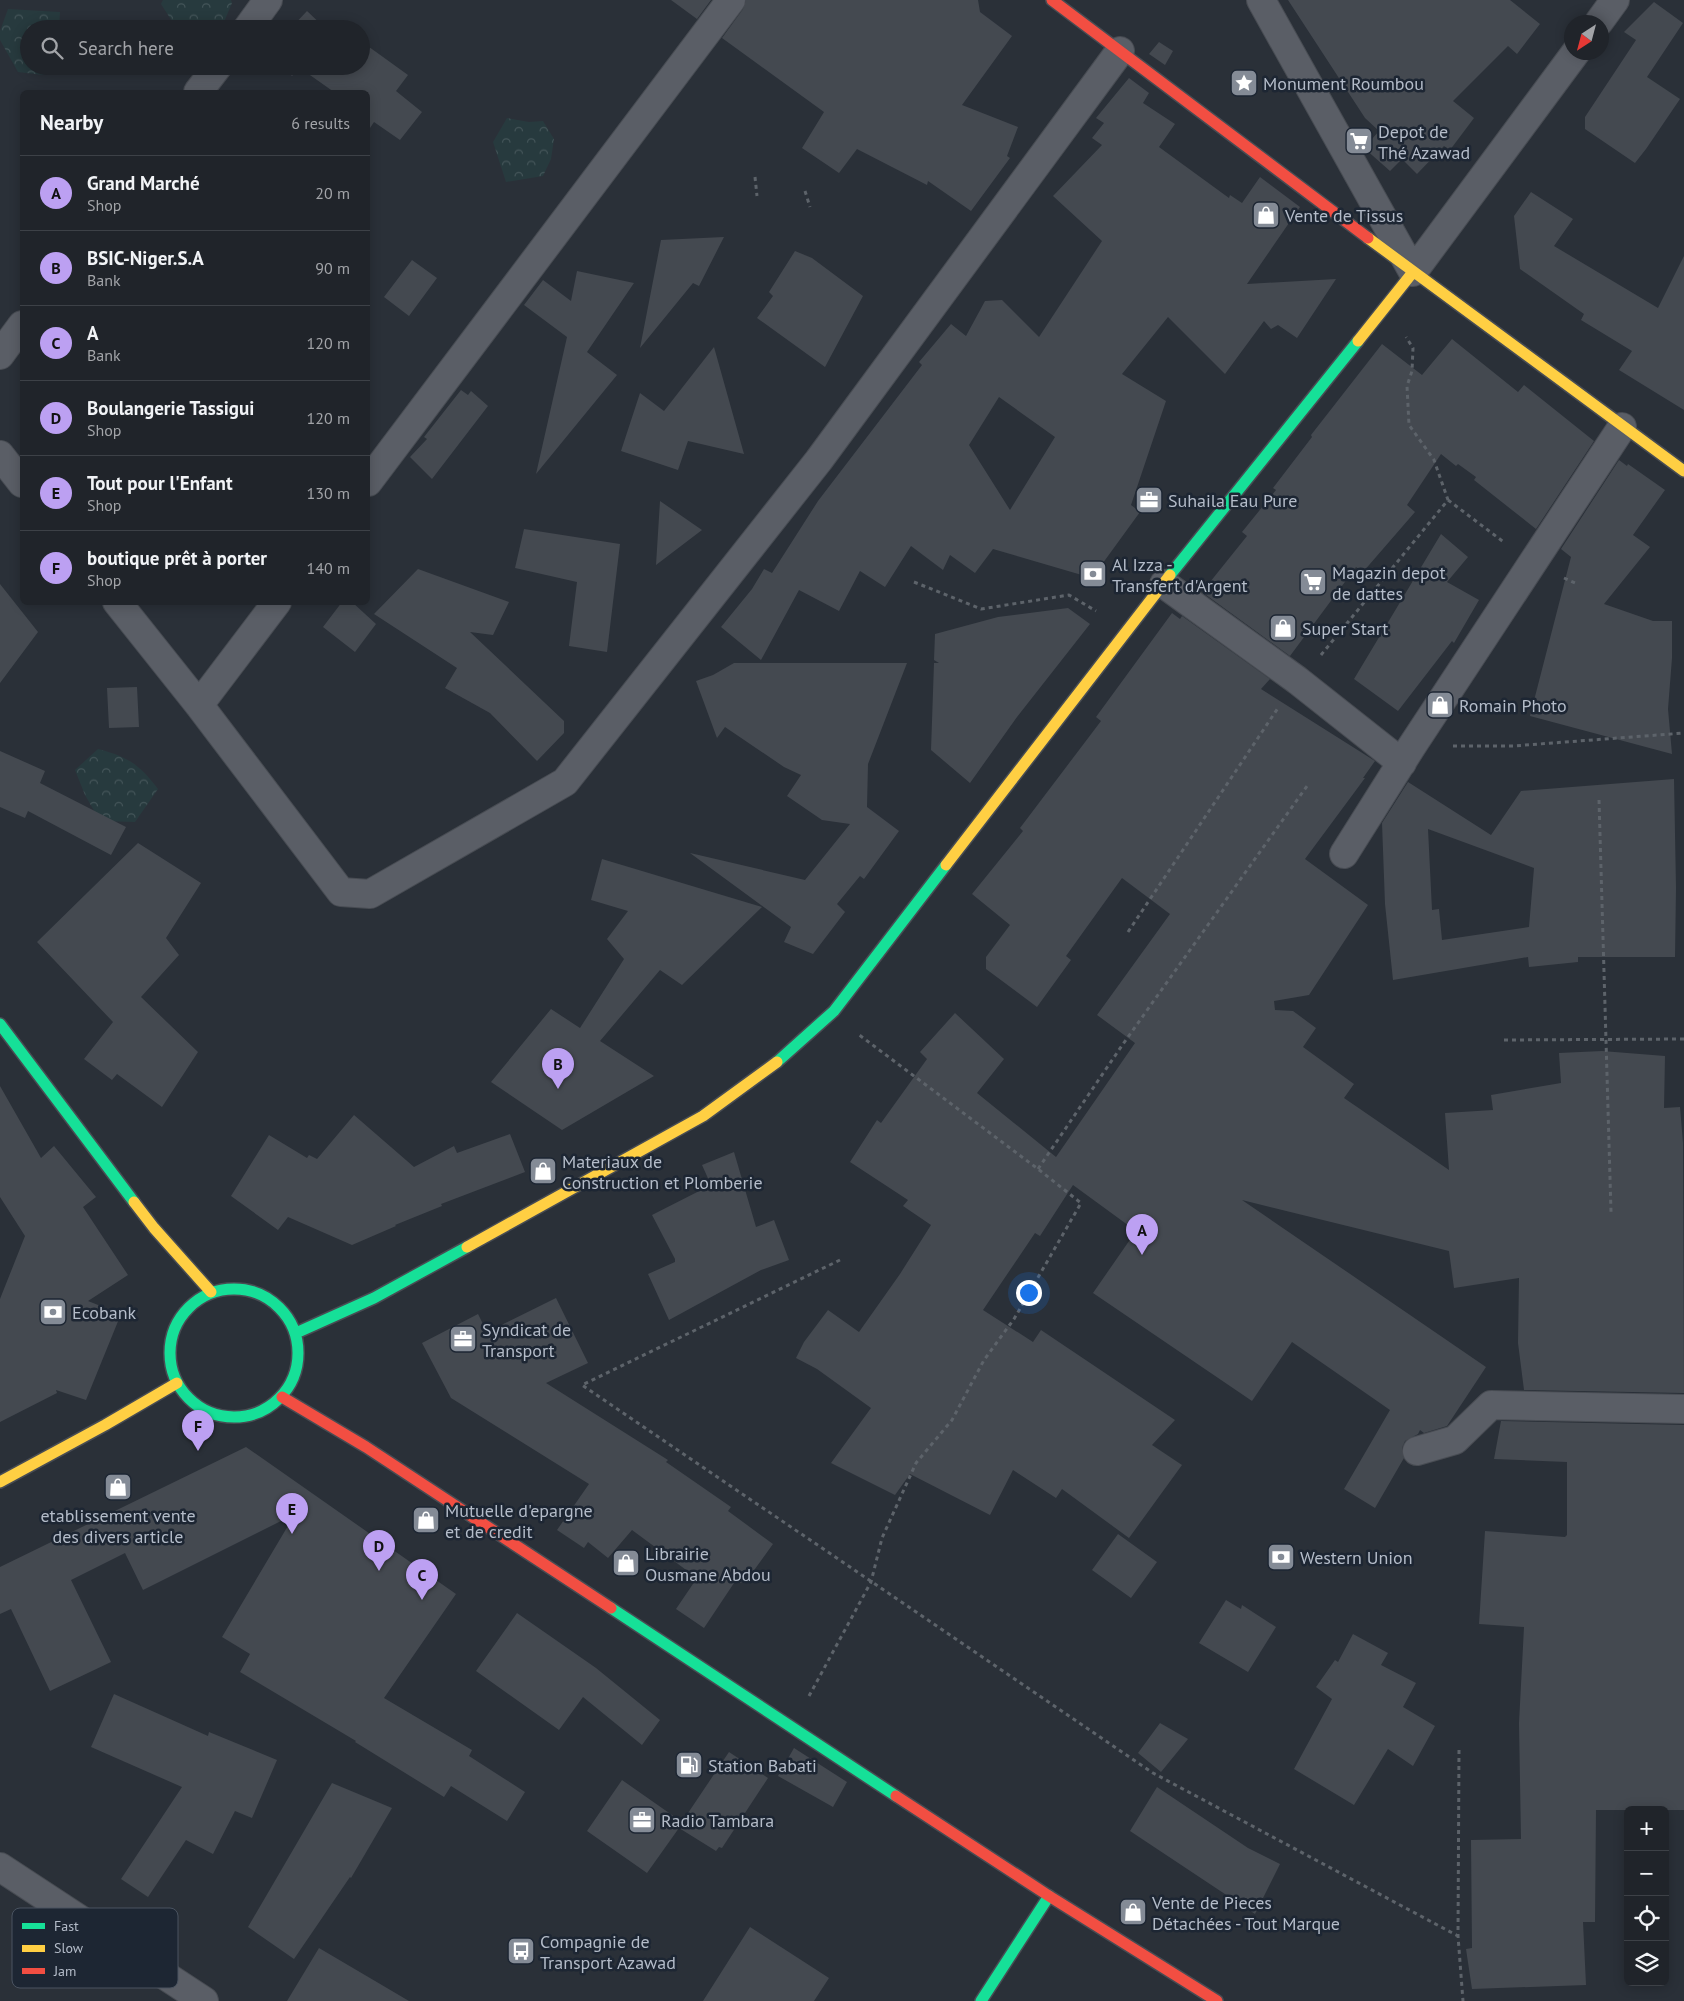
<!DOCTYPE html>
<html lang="en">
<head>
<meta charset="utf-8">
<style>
  :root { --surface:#20242a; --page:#282c32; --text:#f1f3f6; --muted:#a2a4a8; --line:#3d4147; --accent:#bca0f2 }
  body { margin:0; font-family:"PT Sans",sans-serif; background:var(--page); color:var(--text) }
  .controls { position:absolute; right:15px; bottom:15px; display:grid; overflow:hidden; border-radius:8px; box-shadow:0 2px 12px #0003 }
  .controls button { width:45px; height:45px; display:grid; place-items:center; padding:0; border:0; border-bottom:1px solid var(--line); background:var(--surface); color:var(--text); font:25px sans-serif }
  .compass { position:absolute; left:1564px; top:15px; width:45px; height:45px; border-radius:50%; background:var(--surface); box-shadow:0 2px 12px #0003; rotate:216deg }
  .you { position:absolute; left:1028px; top:1292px; width:18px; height:18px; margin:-12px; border:4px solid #fff; border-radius:50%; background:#1a73e8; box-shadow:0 0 0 8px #1a73e833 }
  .badge { display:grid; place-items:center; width:32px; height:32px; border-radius:50%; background:var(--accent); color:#111; font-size:16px; font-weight:700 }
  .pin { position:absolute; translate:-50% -41px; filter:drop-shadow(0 1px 2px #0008) }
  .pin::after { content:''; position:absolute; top:26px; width:18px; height:15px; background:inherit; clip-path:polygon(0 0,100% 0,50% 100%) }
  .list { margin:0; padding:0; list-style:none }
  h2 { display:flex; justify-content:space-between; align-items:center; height:65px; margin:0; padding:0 20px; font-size:21px }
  h2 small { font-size:16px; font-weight:400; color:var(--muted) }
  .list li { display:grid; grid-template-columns:32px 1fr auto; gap:15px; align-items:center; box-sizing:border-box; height:75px; padding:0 20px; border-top:1px solid var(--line) }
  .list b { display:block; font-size:19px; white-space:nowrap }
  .list p { margin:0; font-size:16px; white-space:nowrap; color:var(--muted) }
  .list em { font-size:16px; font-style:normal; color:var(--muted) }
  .icon { flex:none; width:28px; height:28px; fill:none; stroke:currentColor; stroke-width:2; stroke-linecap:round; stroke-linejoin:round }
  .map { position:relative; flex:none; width:1684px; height:2001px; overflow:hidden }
  .search { position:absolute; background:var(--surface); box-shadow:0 2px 12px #0003; left:20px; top:20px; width:350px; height:55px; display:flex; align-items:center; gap:12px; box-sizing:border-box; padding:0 18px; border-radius:28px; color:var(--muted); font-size:19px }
  .panel { position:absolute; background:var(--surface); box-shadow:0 2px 12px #0003; left:20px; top:90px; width:350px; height:515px; border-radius:8px }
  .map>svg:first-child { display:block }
  .forest { fill:url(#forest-crowns) }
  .building { fill:#444950; fill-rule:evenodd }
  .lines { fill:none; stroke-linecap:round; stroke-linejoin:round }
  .street-casing { stroke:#484c53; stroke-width:30 }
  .fast-casing { stroke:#484c53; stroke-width:14 }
  .slow-casing { stroke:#484c53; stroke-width:14 }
  .jam-casing { stroke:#484c53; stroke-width:14 }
  .path { stroke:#5d636a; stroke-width:3; stroke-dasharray:4 4; stroke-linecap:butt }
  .street { stroke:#5a5e66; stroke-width:28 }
  .fast { stroke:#16e098; stroke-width:11 }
  .slow { stroke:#ffcf43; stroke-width:11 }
  .jam { stroke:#f24e42; stroke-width:11 }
  .labels { text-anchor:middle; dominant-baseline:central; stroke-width:5; stroke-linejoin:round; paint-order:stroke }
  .poi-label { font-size:18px; fill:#b4bcc9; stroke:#1d2633; text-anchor:start }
  .key { fill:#1d2633; stroke:#4a5360; stroke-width:1 }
  .key-label { font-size:14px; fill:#b4bcc9 }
</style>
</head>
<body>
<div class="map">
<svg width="1684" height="2001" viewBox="0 0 1684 2001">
  <defs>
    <pattern id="forest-crowns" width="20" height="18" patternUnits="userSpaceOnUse" patternTransform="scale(1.25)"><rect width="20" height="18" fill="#273a3e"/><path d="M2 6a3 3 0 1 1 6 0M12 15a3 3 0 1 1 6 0" fill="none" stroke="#445559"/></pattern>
  </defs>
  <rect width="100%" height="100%" fill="#2a3038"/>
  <path class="forest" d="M163,0h68l1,3 -11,26h-44l-16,-25z
    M8,9l52,3 -1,17h-30v37h23l-9,9 -25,-3 -18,-32v-9z
    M507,118l22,4 14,-1 11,18 -3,20 -8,17 -37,6 -13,-40z
    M98,749c30,8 41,15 60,40l-23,33 -35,-1 -15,-26 -10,-25z"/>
  <path class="building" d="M671,0h40l-14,19z
    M746,0h232l2,12 32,24 -50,69 56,22 -11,29 3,2 -39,53 -43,-30 -1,4 -70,-36 -18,24 -37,-25 22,-36 -102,-74 21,-29z
    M1288,0h222l30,24 -23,30 -9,-8 -55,55 21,17 -24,32 -6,-4 -27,28 -15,-15 -12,12 -26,-23 15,-17 -14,-13z
    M1654,2l29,21 -36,54 33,22 -34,50 -11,14 -50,-34v-12l51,-77 -12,-8z
    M307,11l19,18h-36z
    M1159,42l14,9 -8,14 -16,-11z
    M365,44l43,31 -12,16 26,21 -22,28 -26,-18 -6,9v-39h-34l-34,-24 -8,8 -10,-10h79v-16z
    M1129,78l20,15 -6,10 32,21 -16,23 70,51 1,-3 12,8 18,-26 40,30 -53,77 89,-5 -39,59 -19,-13 -7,4 -7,-8 -39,53 -57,-57 -46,57 44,27 -35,104 9,7 -48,66 -99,-29 -18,24 -25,-18 -7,15 -32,-24 -26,41 -25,-16 -21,40 -40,-21 -38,70 -40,-33 31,-38 12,-20 8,4 46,-72 104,-136 -3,-3 32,-38 15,12 19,-35 17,-1 37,37 63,-96 -49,-45 49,-51 -10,-7 12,-15 -8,-5zM999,397l56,40 -45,73 -41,-65z
    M1531,192l42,27 -19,27 104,62 26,-52v154l-65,-40 13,-19 -51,-31 3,-6 -64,-45 -6,-53z
    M724,237l-25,49 -6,-3 -53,65 21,-108z
    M795,251l17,7 51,38 -38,71 -68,-49 16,-22 -4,-4z
    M412,260l25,18 -28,38 -25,-19z
    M577,271l57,12 -47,69 30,23 -81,99 31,-137 -43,-32 19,-25 28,21z
    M1452,339l66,53 6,-7 70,56 -58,88 -62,-49 2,-3 -18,-13 -2,2 -15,-12 -34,51 8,7 -52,60 -7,-5 -66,89 -88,-64 45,-56 -5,-4 34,-42 -3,-2 39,-51 -1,-2 71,-91 40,31z
    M714,347l30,107 -56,-13 -10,29 -57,-19 19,-58 24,18z
    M461,390l7,5 3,-4 17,15 -56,73 -22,-22 17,-18 -3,-2z
    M1619,460l8,6 1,-2 37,26 -32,45 17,12 -46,57 49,17h19v37l-4,51 4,45 -142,-38 41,-159 -10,-8z
    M660,501l42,29 -46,35z
    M524,529l96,15 -13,108 -38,-6 8,-64 -62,-14z
    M1441,534l27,23 -21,25 32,18 -25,43 -2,-2 -54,70 -44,-32z
    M418,569l91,33 -16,33 -23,-3 94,89v12l-27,28 -47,-48 -45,-25 12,-20 -83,-54z
    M0,584l38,48 -38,51z
    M342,602h10l24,22 -21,28 -32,-25z
    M1068,608l22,16 -73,93 -47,66 -39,-33 3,-87h5l-5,-3 1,-26 63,-17z
    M1172,613l8,6 2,-3 88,63 -9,10 114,72 -12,17h2l-60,81 63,46 -59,90 -35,6 1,9 18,1 23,17 -13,19 51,37 -10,14 105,72 -4,-57 48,-3 -2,-15 70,-12 -2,-30 43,-2 63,5 -1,52 16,-1 3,36 1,250 -160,-3 -6,-47 1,-65 -65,10 -5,-37 -207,-51 244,167 -39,59 -23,7 -4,-3 -2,4 -13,7 -3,7 2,10 -29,50 -31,-19 46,-79 -98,-68 -40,59 -159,-108 43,-62 -63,-46 -33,51 -5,-3 -52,77 50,32 8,-12 134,90 -23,25 30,20 -53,73 -67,-49 -6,9 -43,-28 -23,45 -80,-41 -15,21 -64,-32 40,-55 -54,-39 -21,-11 8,-16 24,-32 31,22 41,-58 31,-49 -28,-19 5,-6 -58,-38 27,-42 4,3 46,-64 -7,-7 35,-39 49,46 -27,34 79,64 79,-114 -38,-28 73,-101 -48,-36 -56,78 5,4 -34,47 -51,-38v-12l24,-32 -38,-31 51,-63 -3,-3 81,-107 -5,-4z
    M734,663h173l-39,101 -1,43 32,24 -35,48 -4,-3 -23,28 8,8 -32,42 -29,-12 7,-15 -101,-74 115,27 45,-56 -28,-4 -35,-24 14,-21 -17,-8 -59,-40 -8,11 -21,-57 17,-6z
    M137,687l2,40 -30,1 -2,-40z
    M0,751l45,20 -5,12 86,44 -15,28 -83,-44 -3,7 -25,-11z
    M1674,779l2,109 -1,69h-97v5l-49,5 -1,-10 -135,23 -8,-76 -3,-81 26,-41 83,53 30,-44zM1428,829l106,39 -5,59 -87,13 -3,-31 -7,1z
    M138,843l63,40 -35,55 13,17 -38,42 57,55 -36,55 -45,-33 -5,6 -28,-21 29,-37 -76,-80z
    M602,859l160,48 -80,78 -22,-15 -60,71 54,35 -92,54 -71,-48 60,-73 29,19 44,-69 -17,-20 21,-28 -37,-11z
    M0,1086l41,72 13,-12 42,51 -13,10 45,68 -40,26 33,13 -35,86 -30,-10 1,3 -57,29v-123l25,-63 -25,-39z
    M354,1115l60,52 40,-21 3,7 53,-19 15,38 -84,32 1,2 -47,19 1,1 -44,19 -64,-28 -10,13 -47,-34 38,-61 38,23 2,-3 8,4z
    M734,1152l22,75 18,-7 15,40 -28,10 -92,50 -21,-46 27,-12v-3l-23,-44 59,-30 -9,-20z
    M556,1298l32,65 -42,20 122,77 -2,2 65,45 -3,4 45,33 -26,36 -3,-2 -3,5 -5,-3 -32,48 -28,-19 21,-31 -65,-48 -24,28 -20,-16 -4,6 -27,-18 32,-46 -138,-86 -29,-55 56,-29 9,18z
    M1501,1421l183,4v385h-88l-1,112h-12l3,63 -114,4 -6,-40 6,-1 -1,-108 50,-1 -2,-116 5,-96 -45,-3 6,-93 80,6 2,-2v-73l-73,-3z
    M246,1447l210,147 -72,104 88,52 -3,6 56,36 -18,29 -56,-35 -7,11 -89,-55 1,-1 -116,-69 10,-18 -28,-17 73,-123 -152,76 -18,-37 -54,27 40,82 -61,29 -39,-82 -11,5v-47z
    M1118,1534l39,28 -26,36 -39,-28z
    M1226,1600l15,9 1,-4 34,22 -28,45 -49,-29z
    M517,1613l79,55 64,52 -18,25 -59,-48 -24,33 -83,-59z
    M1353,1634l35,19 -7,12 35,18 -13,24 32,19 -22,40 -25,-17 -34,56 -60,-36 38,-70 -16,-12 19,-27 3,2z
    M114,1694l94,42 1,-4 68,28 -25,58 -17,-7 -22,43 -27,-14 -38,57 -27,-18 61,-92 -91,-40z
    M1160,1723l28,16 -27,33 -23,-19z
    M794,1748l53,34 -14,25 -55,-31z
    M729,1752l39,26 -46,70 -3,-1 -3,4 -37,-23 -32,45 -60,-42 35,-51 60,42z
    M332,1783l60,25 -41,70 -1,-1 -56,82 -46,-32z
    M1157,1787l91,61 32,16 -25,50 -125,-83z
    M750,1927l79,51 -15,23h-111z
    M319,1948l90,53h-122z"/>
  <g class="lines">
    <g class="street-casing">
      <path id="street" d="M1261,0l152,272 163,-220
        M1599,22l16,-22
        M247,29l21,-29
        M198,92l20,-26
        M0,355l22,-30
        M0,455l22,28
        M368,482l363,-482
        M1164,584l133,96 105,83
        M117,602l82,103 142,187 29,2 195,-112 254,-322 301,-409
        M199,705l78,-103
        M1344,854l68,-108 210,-319
        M1417,1451l38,-11 36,-35 193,4
        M0,1867l204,134"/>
    </g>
    <g class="fast-casing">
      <path id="fast" d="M1170,575l188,-234
        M0,1024l134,178
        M777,1062l57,-51 112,-146
        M170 1353a64 64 0 1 1 128 0a64 64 0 1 1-128 0Z
        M296,1333l78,-35 93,-51
        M611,1608l285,188
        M981,2001l68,-105"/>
    </g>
    <g class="slow-casing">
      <path id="slow" d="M1368,238l316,233
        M1358,341l55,-69
        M946,865l224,-290
        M134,1202l20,26 57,64
        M467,1247l236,-131 74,-54
        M0,1482l105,-57 72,-42"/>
    </g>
    <g class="jam-casing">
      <path id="jam" d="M1052,0l316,238
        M282,1397l84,50 245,161
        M896,1796l153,100 168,105"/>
    </g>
    <path class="path" d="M755,177l2,19
      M805,191l5,16
      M1448,500l57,43
      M1564,578l11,5
      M914,582l67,27 88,-14 27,16
      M1321,655l127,-155 -14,-40 -25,-35 -2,-39 5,-15 1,-23 -7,-11
      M1453,746h60l171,-13
      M1599,800l12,412
      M1128,932l150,-224
      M1504,1040l180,-1
      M1038,1169l85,-125 184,-258
      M840,1260l-258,125 571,388 305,163
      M809,1696l62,-114 11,-44 34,-75 36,-43 32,-60 30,-41 67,-116 -43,-34 -180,-135
      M1459,1750l-1,186 5,65"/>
    <use href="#street" class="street"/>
    <use href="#fast" class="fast"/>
    <use href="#slow" class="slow"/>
    <use href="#jam" class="jam"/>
  </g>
  <defs>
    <g id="sight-square" transform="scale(1.4375)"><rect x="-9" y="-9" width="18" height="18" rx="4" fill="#848b96" stroke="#1d2633"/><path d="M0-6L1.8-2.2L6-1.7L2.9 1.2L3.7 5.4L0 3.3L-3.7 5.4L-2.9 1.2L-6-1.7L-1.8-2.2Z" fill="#fff"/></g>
    <g id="supermarket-square" transform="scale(1.4375)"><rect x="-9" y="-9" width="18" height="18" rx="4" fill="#848b96" stroke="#1d2633"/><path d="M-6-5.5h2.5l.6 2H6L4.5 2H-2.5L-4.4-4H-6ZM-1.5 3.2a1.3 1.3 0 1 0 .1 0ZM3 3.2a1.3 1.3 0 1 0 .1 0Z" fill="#fff"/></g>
    <g id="shop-square" transform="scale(1.4375)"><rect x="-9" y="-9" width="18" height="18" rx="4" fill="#848b96" stroke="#1d2633"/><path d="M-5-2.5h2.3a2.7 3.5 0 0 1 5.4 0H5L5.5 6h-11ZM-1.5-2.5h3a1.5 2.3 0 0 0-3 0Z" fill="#fff"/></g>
    <g id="office-square" transform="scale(1.4375)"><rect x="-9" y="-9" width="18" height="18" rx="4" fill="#848b96" stroke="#1d2633"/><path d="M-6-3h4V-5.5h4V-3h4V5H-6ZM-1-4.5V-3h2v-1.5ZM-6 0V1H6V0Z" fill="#fff"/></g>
    <g id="bank-square" transform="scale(1.4375)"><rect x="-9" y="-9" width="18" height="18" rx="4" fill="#848b96" stroke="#1d2633"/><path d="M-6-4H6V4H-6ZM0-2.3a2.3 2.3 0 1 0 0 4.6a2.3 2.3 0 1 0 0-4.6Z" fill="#fff"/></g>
    <g id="fuel-square" transform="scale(1.4375)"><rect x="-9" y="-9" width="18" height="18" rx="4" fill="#848b96" stroke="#1d2633"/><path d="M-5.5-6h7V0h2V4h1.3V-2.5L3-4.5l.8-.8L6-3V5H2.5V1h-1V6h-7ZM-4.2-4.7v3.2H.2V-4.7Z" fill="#fff"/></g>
    <g id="bus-square" transform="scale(1.4375)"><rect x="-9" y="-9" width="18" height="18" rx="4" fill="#848b96" stroke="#1d2633"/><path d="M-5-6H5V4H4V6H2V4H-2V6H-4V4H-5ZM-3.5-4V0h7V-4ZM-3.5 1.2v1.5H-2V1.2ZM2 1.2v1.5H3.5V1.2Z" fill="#fff"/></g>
  </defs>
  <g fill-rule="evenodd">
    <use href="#sight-square" x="1244" y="83"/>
    <use href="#supermarket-square" x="1359" y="141"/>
    <use href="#shop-square" x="1266" y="215"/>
    <use href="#office-square" x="1149" y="500"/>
    <use href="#bank-square" x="1093" y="574"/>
    <use href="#supermarket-square" x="1313" y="582"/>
    <use href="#shop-square" x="1283" y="628"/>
    <use href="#shop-square" x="1440" y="705"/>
    <use href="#shop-square" x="543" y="1171"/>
    <use href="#bank-square" x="53" y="1312"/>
    <use href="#office-square" x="463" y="1339"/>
    <use href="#shop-square" x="118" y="1487"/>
    <use href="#shop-square" x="426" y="1520"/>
    <use href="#bank-square" x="1281" y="1557"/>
    <use href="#shop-square" x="626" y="1563"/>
    <use href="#fuel-square" x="689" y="1765"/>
    <use href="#office-square" x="642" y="1820"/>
    <use href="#shop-square" x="1133" y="1912"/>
    <use href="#bus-square" x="521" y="1951"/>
  </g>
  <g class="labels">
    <g class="poi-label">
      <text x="1263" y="83">Monument Roumbou</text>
      <text x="1378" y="131">Depot de<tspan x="1378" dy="21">Thé Azawad</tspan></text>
      <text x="1285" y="215">Vente de Tissus</text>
      <text x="1168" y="500">Suhaila Eau Pure</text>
      <text x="1112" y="564">Al Izza -<tspan x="1112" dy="21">Transfert d'Argent</tspan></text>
      <text x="1332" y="572">Magazin depot<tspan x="1332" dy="21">de dattes</tspan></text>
      <text x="1302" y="628">Super Start</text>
      <text x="1459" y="705">Romain Photo</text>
      <text x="562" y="1161">Materiaux de<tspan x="562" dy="21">Construction et Plomberie</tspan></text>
      <text x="72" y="1312">Ecobank</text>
      <text x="482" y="1329">Syndicat de<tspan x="482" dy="21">Transport</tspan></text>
      <text x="445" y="1510">Mutuelle d'epargne<tspan x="445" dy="21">et de credit</tspan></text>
      <text x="118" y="1515" text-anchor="middle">etablissement vente<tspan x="118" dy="21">des divers article</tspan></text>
      <text x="645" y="1553">Librairie<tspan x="645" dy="21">Ousmane Abdou</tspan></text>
      <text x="1300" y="1557">Western Union</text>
      <text x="708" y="1765">Station Babati</text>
      <text x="661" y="1820">Radio Tambara</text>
      <text x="1152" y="1902">Vente de Pieces<tspan x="1152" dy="21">Détachées - Tout Marque</tspan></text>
      <text x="540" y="1941">Compagnie de<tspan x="540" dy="21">Transport Azawad</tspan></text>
    </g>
  </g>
  <rect x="12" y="1908" width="166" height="80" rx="8" class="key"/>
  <rect x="22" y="1923" width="23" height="6" fill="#16e098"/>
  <rect x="22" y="1945" width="23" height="7" fill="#ffcf43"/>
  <rect x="22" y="1968" width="23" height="6" fill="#f24e42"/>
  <g class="key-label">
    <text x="54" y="1931">Fast</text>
    <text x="54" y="1953">Slow</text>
    <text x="54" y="1976">Jam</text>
  </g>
</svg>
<div class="controls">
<button>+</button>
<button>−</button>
<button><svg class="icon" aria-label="locate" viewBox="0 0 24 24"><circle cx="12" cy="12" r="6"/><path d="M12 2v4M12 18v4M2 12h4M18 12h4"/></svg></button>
<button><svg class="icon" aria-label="layers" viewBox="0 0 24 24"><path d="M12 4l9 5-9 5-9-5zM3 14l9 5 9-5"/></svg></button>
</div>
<svg class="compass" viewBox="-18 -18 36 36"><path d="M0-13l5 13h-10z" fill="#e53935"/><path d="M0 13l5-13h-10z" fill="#a2a4a8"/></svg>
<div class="you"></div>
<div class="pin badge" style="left:1142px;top:1255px">A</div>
<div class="pin badge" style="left:558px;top:1089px">B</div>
<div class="pin badge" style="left:422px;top:1600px">C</div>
<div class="pin badge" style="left:379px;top:1571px">D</div>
<div class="pin badge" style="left:292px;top:1534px">E</div>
<div class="pin badge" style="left:198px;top:1451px">F</div>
<div class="search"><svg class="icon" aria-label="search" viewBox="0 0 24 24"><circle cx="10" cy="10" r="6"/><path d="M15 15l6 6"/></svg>Search here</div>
<section class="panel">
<h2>Nearby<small>6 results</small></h2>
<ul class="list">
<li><span class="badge">A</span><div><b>Grand Marché</b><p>Shop</p></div><em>20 m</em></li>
<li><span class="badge">B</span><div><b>BSIC-Niger.S.A</b><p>Bank</p></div><em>90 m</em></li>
<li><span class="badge">C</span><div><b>A</b><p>Bank</p></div><em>120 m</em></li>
<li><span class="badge">D</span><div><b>Boulangerie Tassigui</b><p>Shop</p></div><em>120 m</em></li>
<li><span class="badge">E</span><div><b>Tout pour l'Enfant</b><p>Shop</p></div><em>130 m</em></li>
<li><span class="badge">F</span><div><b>boutique prêt à porter</b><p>Shop</p></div><em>140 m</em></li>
</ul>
</section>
</div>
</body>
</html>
